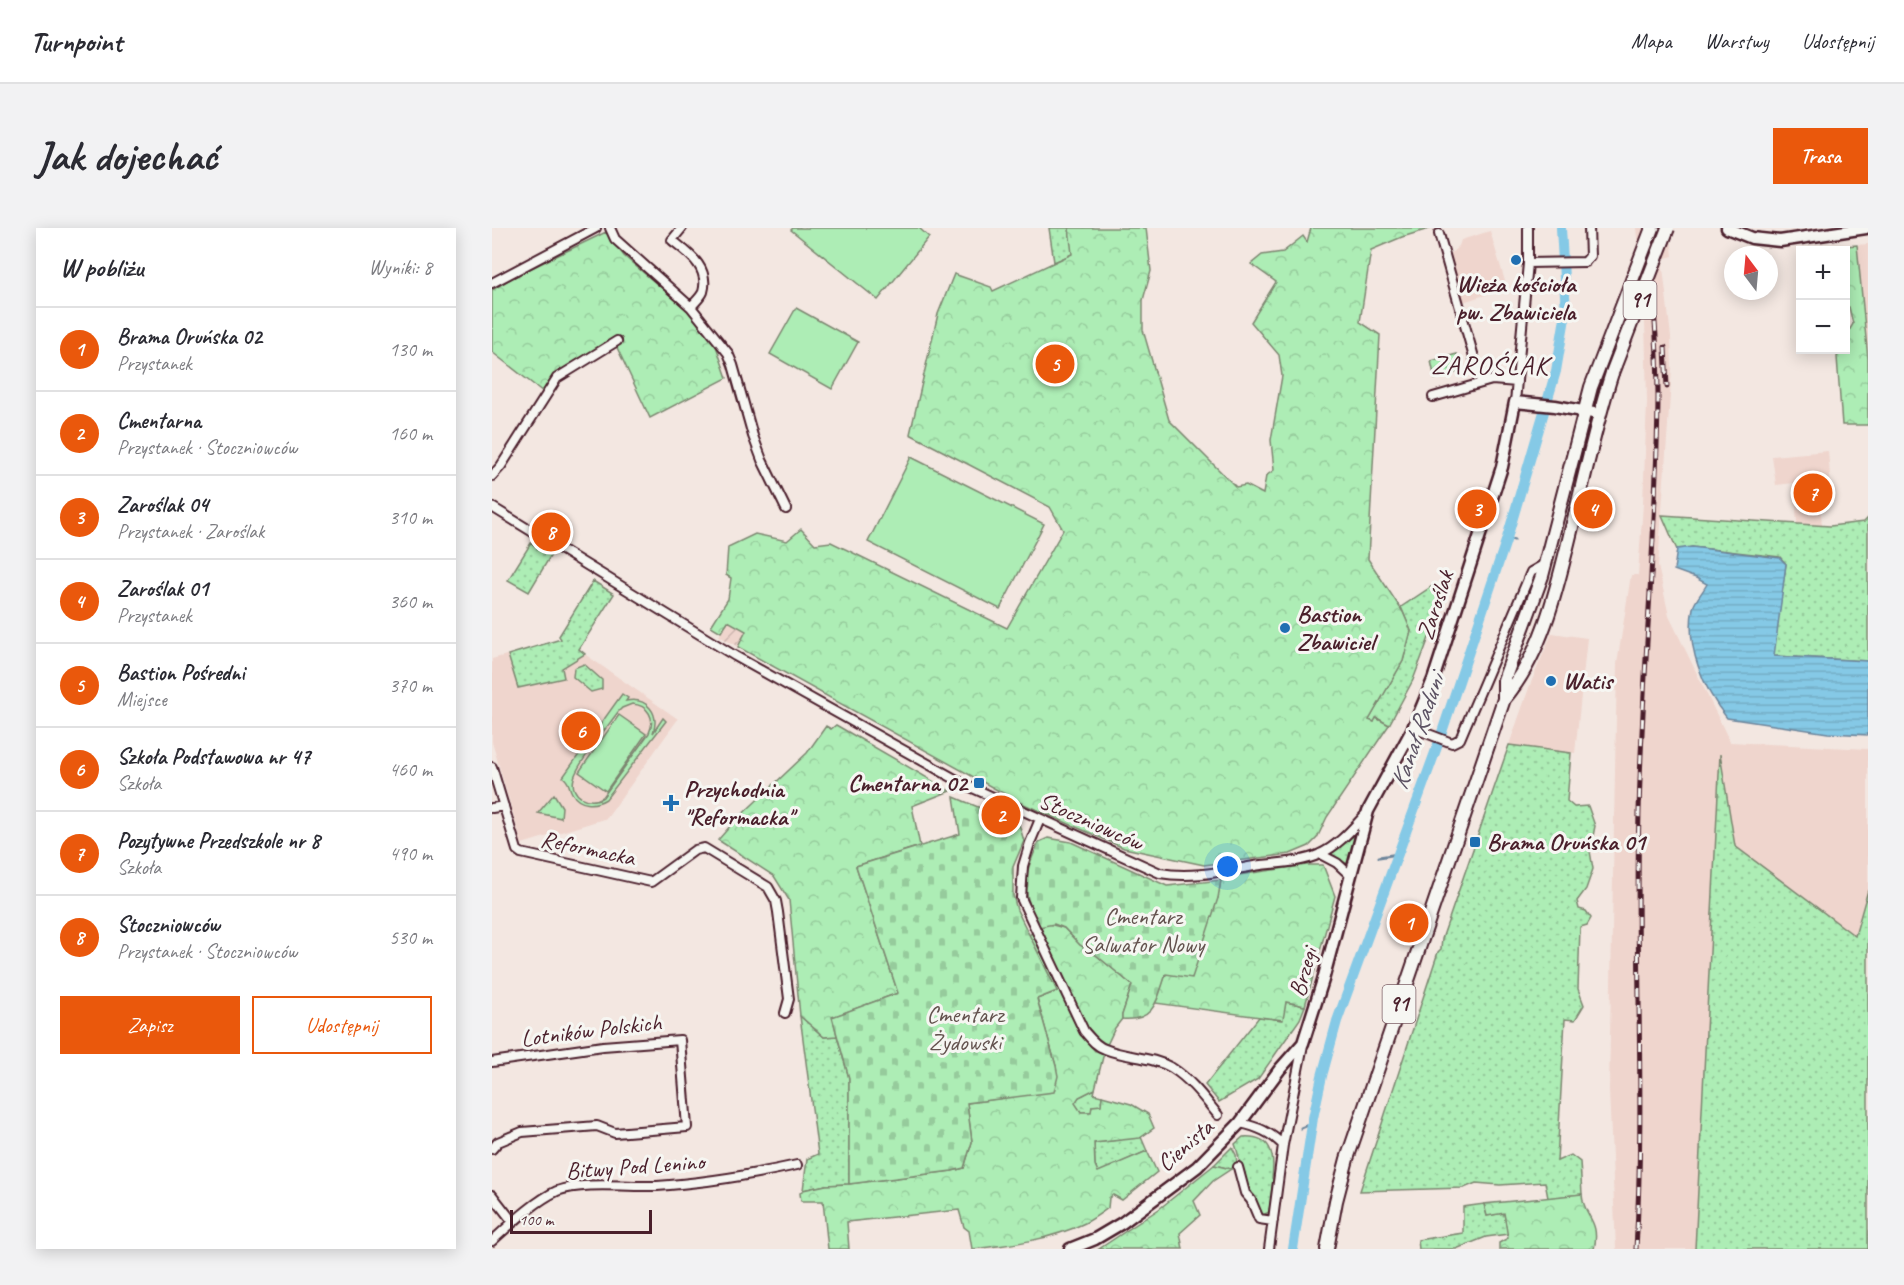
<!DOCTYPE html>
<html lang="pl">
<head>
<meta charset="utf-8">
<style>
  :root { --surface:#fff; --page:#f2f2f3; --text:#2b2b33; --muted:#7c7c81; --line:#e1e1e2; --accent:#ea580c }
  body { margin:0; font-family:Caveat,sans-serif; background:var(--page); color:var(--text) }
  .controls { position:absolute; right:18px; top:18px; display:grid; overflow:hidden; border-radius:0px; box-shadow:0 3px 15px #0003 }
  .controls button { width:54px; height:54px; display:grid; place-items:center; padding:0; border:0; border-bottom:2px solid var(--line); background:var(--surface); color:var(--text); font:30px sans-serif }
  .compass { position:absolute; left:1232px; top:18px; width:54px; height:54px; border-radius:50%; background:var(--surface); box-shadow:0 3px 15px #0003; rotate:344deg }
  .scale { position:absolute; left:18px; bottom:15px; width:142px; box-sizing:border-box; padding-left:6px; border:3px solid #4a1f2b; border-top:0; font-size:16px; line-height:21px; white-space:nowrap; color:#4a1f2b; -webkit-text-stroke:4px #f6f6f2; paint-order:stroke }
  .you { position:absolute; left:736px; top:639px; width:21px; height:21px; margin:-15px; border:4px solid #fff; border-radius:50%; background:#1a73e8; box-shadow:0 0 0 9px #1a73e833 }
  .badge { display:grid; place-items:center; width:39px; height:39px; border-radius:50%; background:var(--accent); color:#fff; font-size:20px; font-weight:700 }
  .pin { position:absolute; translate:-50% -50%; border:3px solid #fff; box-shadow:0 2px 6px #0006 }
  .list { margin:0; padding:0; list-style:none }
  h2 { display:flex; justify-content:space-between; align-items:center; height:78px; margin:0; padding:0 24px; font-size:26px }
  h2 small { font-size:20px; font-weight:400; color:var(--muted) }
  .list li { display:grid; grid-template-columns:39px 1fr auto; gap:18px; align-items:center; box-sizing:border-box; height:84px; padding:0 24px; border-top:2px solid var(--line) }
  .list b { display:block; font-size:22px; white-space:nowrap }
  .list p { margin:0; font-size:20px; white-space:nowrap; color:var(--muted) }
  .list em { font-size:20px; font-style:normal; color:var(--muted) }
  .actions { display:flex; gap:12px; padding:18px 24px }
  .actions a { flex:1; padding:14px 0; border:2px solid var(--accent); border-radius:0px; text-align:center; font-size:21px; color:var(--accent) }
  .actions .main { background:var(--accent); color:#fff }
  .map { position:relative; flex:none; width:1376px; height:1021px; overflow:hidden; border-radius:0px }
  header { display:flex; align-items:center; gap:36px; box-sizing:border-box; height:84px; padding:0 30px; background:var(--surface); border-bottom:2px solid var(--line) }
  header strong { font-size:28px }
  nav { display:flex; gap:33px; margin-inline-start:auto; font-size:21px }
  .intro { display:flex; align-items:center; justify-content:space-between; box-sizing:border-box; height:144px; padding:0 36px }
  h1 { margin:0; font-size:42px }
  .button { padding:15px 27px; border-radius:0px; background:var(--accent); color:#fff; font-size:21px; font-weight:700 }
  main { display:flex; gap:36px; padding:0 36px }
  aside { flex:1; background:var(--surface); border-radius:0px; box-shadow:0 3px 15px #0003 }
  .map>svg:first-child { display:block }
  .built { fill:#efd5cd }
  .industrial { fill:url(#industrial-furrows) }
  .green { fill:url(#green-dots); stroke:#7c8670; stroke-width:1.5 }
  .forest { fill:url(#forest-crowns); stroke:#7c8670; stroke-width:1.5 }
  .cemetery { fill:url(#cemetery-stones); stroke:#7c8670; stroke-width:1.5 }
  .pitch { fill:#adedb5; stroke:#7c8670; stroke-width:1.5; fill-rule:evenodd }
  .water { fill:url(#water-rules); stroke:#6d859b; stroke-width:1.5 }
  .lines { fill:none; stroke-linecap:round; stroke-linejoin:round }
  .stream { stroke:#6d859b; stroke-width:3 }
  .canal { stroke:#85c9e6; stroke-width:10 }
  .street-casing { stroke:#4a1f2b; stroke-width:12 }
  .secondary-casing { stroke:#4a1f2b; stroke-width:15 }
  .primary-casing { stroke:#4a1f2b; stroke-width:16 }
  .street { stroke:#f6f6f2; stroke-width:8 }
  .secondary { stroke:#f6f6f2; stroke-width:10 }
  .primary { stroke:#f6f6f2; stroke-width:12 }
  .rail-casing { stroke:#4a1f2b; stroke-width:5 }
  .rail { stroke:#f6f6f2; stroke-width:3; stroke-dasharray:9; stroke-linecap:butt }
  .primary-bridge-casing { stroke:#4a1f2b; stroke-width:16; stroke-linecap:butt }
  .primary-bridge { stroke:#f6f6f2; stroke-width:12 }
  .poi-dot { fill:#1f6fb2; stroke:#f6f6f2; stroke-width:2 }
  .labels { text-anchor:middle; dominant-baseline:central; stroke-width:6; stroke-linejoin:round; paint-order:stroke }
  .shield { fill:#f6f6f2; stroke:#7e6067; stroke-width:1.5 }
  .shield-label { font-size:22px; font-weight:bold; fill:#4a1f2b }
  .poi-label { font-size:24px; font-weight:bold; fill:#4a1f2b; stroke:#f6f6f2; text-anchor:start }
  .street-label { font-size:24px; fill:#4a1f2b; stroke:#f6f6f2 }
  .park-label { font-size:24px; fill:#63524e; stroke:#f6f6f2 }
  .water-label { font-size:26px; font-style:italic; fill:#5c5263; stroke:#f6f6f2 }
  .quarter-label { font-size:27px; letter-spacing:1.5px; fill:#4a1f2b; stroke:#f6f6f2 }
</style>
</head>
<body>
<header>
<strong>Turnpoint</strong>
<nav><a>Mapa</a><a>Warstwy</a><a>Udostępnij</a></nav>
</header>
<div class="intro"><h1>Jak dojechać</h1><a class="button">Trasa</a></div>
<main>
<aside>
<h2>W pobliżu<small>Wyniki: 8</small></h2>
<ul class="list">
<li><span class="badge">1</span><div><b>Brama Oruńska 02</b><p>Przystanek</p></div><em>130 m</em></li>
<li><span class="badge">2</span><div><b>Cmentarna</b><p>Przystanek · Stoczniowców</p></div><em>160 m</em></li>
<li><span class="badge">3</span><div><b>Zaroślak 04</b><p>Przystanek · Zaroślak</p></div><em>310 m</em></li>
<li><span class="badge">4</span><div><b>Zaroślak 01</b><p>Przystanek</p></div><em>360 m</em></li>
<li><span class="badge">5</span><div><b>Bastion Pośredni</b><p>Miejsce</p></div><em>370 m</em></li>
<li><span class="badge">6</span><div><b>Szkoła Podstawowa nr 47</b><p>Szkoła</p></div><em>460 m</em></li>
<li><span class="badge">7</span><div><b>Pozytywne Przedszkole nr 8</b><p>Szkoła</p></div><em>490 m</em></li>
<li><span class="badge">8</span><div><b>Stoczniowców</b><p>Przystanek · Stoczniowców</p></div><em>530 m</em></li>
</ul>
<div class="actions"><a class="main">Zapisz</a><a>Udostępnij</a></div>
</aside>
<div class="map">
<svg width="1376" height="1021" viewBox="0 0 1376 1021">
  <defs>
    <pattern id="industrial-furrows" width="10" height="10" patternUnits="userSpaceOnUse" patternTransform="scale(1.5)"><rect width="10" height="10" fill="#efd5cd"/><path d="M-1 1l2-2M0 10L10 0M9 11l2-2" fill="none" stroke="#ceb6b0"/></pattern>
    <pattern id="green-dots" width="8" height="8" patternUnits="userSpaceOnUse" patternTransform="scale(1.5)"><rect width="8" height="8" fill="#adedb5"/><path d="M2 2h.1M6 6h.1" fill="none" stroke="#96cb9c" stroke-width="1.8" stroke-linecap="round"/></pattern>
    <pattern id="forest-crowns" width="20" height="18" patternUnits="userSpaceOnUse" patternTransform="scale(1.5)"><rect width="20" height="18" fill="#adedb5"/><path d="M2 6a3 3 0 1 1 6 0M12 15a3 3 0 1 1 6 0" fill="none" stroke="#96cb9c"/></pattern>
    <pattern id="cemetery-stones" width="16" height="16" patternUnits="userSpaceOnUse" patternTransform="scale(1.5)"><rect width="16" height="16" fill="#adedb5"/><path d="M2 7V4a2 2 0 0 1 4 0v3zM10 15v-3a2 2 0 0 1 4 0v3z" fill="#96cb9c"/></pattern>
    <pattern id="water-rules" width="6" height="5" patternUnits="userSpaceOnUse" patternTransform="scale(1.5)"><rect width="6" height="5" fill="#85c9e6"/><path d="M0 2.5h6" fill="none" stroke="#74acc5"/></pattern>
  </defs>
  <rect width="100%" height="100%" fill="#f3e7e1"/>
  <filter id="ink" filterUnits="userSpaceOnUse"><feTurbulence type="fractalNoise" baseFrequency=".0167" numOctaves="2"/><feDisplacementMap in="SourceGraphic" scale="12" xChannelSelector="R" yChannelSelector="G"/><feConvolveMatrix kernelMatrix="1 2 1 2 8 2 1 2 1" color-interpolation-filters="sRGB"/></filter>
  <g filter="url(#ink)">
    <path class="built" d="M1144,0h34l3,28 -11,3 9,78 1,31 -14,198 11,50 61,126 138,7v141l-13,47 -120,-91 -15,-88 -25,491h-79l-7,-159 8,-426 14,-89h7l5,-71 4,-103 -2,-80z
      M998,3l17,57 -44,14 -14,-47 10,-9 2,-6z
      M1376,16v115l-11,-114z
      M1336,223l4,50 -12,1 2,23 -25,-2 -3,-40 -18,2 -4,-29z
      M1060,405l35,5 -12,115 -66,-8 21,-60z
      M71,411l115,80 -71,99 -85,26 -30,-102v-83z"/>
    <path class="industrial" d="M235,393l19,10 -8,16 -19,-11z"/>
    <path class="green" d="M557,0h20l4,26 -19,8z
      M965,126l4,17 -26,8 -4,-18z
      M1170,287l168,11 34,-4 4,-4v143l-95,-5 13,-92 -6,-7 -88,-10 -15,3z
      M39,315l20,12 -22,37 -21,-12z
      M101,353l21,13 -35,55 6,5 -23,14 2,10 -46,10 -10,-33 53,-16 -2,-3z
      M942,357l12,8 -33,87 -24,45 -12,-7 -3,4 -5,-2 34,-59 8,-30 -10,-24z
      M92,436l18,16v9l-11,3 -18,-15 1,-9z
      M1017,517l62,8 -4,48 7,6 14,-1 7,20 -5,25 3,18 -7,20 -9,12 2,8 7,2 5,7 -4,7 -7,2 -2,62 6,16 -9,15 -10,-1 -8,142 14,-6 9,7 2,32 -34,4 -3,-16 -45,3 -24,-2 -12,5 -104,3 78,-239 3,-3 1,-10z
      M1228,526l15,92 120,90 13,-46v359h-173z
      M864,606l-7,31 -18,-10v-2z
      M794,774l19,4 -5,13 -42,60 -39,23 -14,-17 54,-68 23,3z
      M308,788l24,21 13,-1 12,42v106l-23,1 -23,5 4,-31 11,-5z
      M603,861l-1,5 8,2v9l-11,7h-10l-7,-9 5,-6z
      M649,909l6,14 -49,22 -3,-8 -1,-22z
      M751,909c29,-2 32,18 29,41l1,1 -4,33 -6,3 -3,-1c-5,-11 -12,-21 -15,-31 -5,-14 -5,-26 -10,-39z
      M740,919l4,8 1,9 -6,5 -17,-4z
      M992,976l3,12 17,-3 4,21 -22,3 -30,12h-37l-1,-9 45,-7v-26z"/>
    <path class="forest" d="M577,0h77l5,43 -8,29v30l26,90 67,67 10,-2 17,9 3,-18 8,-6 -3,-30 11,-64 -3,-21 -28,-33 25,-40 -25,-18 11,-9 21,-3 20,-16 4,6 4,-14h121l-30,9 -31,13 -11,72 20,13 -12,224 35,53 8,19 -8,30 -34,59 5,2 2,-4 13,7 -62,92 -10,21 -8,8 -19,8 -86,11 -80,-17 -105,-46 -281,-155 8,-16 -18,-10 -7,11 -10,-6 17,-27 3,-21 -5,-3 2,-28 27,-13 32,7 14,-12 14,15 16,-2 176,86 56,-98 -13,-23 -140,-73 28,-120 16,-40 37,13 2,4 79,-37z
      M114,4l18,24 75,64 15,20 13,38 -77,40 -37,-79 -61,39 -9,14 -51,-40v-62l23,-14z
      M1365,17l11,114v66h-26l-5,-68 2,-7h7v-14l7,-12 -4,-17h-3v-57h-13v-3z
      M344,497l114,66 -38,15 8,40 -64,20 42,127 -65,24 4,19 -13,1 -24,-21 -11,-116 -15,-24 -56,-36 14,-16 75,-71 19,-27 5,3z
      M814,637h17l12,31 -30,110 -19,-4 -3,18 -128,-17 11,-29 52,-76 3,-18 4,-3z
      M557,696l15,4 16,17 16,10 36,30 -10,30v4l-7,9 -9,19 -13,-10 -6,-9 -48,-101z
      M540,705l56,110 7,8 3,-1 6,3 -9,36 -16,8 -4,6 6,9h10l1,-6 9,-1 1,-9 29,8 17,10 6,14 -14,10 -46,5 1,22 3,7 49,-21 10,21 -35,28 -9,-5 -4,3 -1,10c-7,5 -15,11 -23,15 -35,17 -75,22 -113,26l-3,-18 -5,-4 -5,-17 -112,12 2,27h-21l-5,-48h-22l-1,-8 3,-3 23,-5 23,-1 103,-13 12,-3 8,-26 -5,-39 36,-5 53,-32 -19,-67 20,-8 -28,-56z
      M722,937l17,4 -18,12 -19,20 6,14 -20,18 3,16h-84l60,-40z
      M1090,966c1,23 19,25 12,55h-95v-6l9,-5 -4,-25 -17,3 -3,-12z"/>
    <path class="cemetery" d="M462,569l65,27 5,17 -11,26v28l4,15 40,81 -20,8 19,67 2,10 -4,16 -87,11 5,39 -8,26 -12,3 -103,13v-106l-17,-61 66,-24 -42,-127 104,-32z
      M556,610l23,4 96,44 54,-6 -3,18 -26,80 -26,-4c-9,26 -11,48 -44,45v-4l10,-30 -36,-30 -16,-10 -16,-17 -10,-4 -15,3c-18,-37 -17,-48 0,-85z"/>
    <path class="pitch" d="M301,0h126l10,9 -51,63 -87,-70z
      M304,80l62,34 -26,47 -62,-35z
      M419,229l133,67 -44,85 -132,-67z
      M130,466l6,4 -2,3c21,-4 34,12 27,32l10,-15 3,3 -60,78c-11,7 -27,7 -34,-6 -4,-7 -2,-11 -9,-16zM140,476c16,1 24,14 17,29l-46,64c-14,9 -34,-1 -29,-19 3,-14 34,-52 44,-66l4,-4z
      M127,487l27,19 -40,57 -27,-19z
      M62,566l8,13 -1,11 -23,-5z"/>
    <path class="water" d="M1200,319l88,11 6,6 -12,92 94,5v74l-40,-2 -101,-15c-23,-28 -42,-72 -34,-110 2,-8 10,-16 14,-24l-11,-6 -22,-8 3,-21z"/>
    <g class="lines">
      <path class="stream" d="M1015,310l7,2
        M887,629l19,-3
        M809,900l12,-5"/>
      <path class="canal" d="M801,1021l20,-131 9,-42 15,-55 100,-274 70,-209 49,-167 10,-59 -5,-84"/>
      <g class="street-casing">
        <path id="street" d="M118,0l5,11 76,68 37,46 5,12 20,71 9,24 24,49
          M190,0l-10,12c16,13 38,27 31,52 -2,5 -9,11 -12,15
          M947,6l42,148
          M1036,35l57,-1 5,-6 -1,-28
          M0,55l104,-55
          M941,169l59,-17 25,2
          M1023,174l13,-139v-35
          M0,248l9,-10 56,-88 60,-37
          M0,279l243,149 229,128 196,89c33,6 68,-3 101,-8 19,-2 42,-3 59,-11 18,-8 32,-25 45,-39
          M921,500l39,15 8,-4 71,-167 14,-8
          M0,539l25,83 4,3 130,29 44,-32 9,-2 64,39 8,14 2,11 11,87 -4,14
          M0,580l12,-2
          M548,591l-10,24 -7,23 -2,32 63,133c6,7 12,15 21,18 22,9 46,7 67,19 19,12 32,30 46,47
          M828,626l17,9 14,13
          M0,834l111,-16 77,-6 7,87 -72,6 -18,-7 -75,6 -24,10 -6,7
          M748,895c18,4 30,9 43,22
          M746,939l7,26 6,7 8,19 14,2
          M0,967l21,27
          M0,1013c18,-16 43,-40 65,-50 26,-10 72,-4 100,-5 48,-3 94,-11 140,-21
          M777,1021l14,-104 20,-100"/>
      </g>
      <g class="secondary-casing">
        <path id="secondary" d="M1235,0l25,10 28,3 86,-13
          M578,1021l25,-10 27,-16 75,-56 43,-44 40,-54 23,-26 20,-63 45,-169 45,-83 20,-48 69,-213 13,-65 40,4 44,8"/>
      </g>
      <g class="primary-casing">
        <path id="primary" d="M1012,471c39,-45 54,-115 68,-172 13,-52 24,-104 40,-154
          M835,1021l9,-48 11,-42 157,-460v-19l38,-104 49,-189 41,-107"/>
      </g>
      <use href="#street" class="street"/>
      <use href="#secondary" class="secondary"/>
      <use href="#primary" class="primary"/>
      <g class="rail-casing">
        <path id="rail" d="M1167,0l3,26
          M1173,119l2,40
          M1144,1021c9,-146 -1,-291 3,-436 3,-139 18,-277 19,-416 0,-57 -6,-113 -12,-169"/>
      </g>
      <use href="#rail" class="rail"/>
      <g class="primary-bridge-casing">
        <path id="primary-bridge" d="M1140,52l20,-52
          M1120,145l56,-145"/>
      </g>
      <use href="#primary-bridge" class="primary-bridge"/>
    </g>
  </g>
  <g class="poi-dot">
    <circle cx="1024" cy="32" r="6"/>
    <circle cx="793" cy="400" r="6"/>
    <circle cx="1059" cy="453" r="6"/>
    <rect x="481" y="549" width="12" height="12" rx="3"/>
    <path d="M176 566h6v6h6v6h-6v6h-6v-6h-6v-6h6z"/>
    <rect x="977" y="608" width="12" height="12" rx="3"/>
  </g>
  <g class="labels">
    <g class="shield">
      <rect x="1131.5" y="53" width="33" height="38" rx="4.5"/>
      <rect x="890.5" y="757" width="33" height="38" rx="4.5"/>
    </g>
    <g class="shield-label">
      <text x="1148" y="72">91</text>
      <text x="907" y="776">91</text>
    </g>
    <g class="poi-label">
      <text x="1024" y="56" text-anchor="middle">Wieża kościoła<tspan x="1024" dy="28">pw. Zbawiciela</tspan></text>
      <text x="805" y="386">Bastion<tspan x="805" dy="28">Zbawiciel</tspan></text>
      <text x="1071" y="453">Watis</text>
      <text x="475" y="555" text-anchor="end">Cmentarna 02</text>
      <text x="192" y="561">Przychodnia<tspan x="192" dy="28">"Reformacka"</tspan></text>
      <text x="995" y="614">Brama Oruńska 01</text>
    </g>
    <g class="street-label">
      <text transform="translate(943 377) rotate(-72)">Zaroślak</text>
      <text transform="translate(599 593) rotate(24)">Stoczniowców</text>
      <text transform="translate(96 620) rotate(12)">Reformacka</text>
      <text transform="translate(811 744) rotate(-74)">Brzegi</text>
      <text transform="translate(99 802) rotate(-7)">Lotników Polskich</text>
      <text transform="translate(693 917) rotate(-41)">Cienista</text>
      <text transform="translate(143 938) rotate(-4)">Bitwy Pod Lenino</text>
    </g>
    <g class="park-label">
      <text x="651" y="688">Cmentarz<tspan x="651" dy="28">Salwator Nowy</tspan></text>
      <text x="473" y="786">Cmentarz<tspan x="473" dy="28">Żydowski</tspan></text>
    </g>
    <g class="water-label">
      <text transform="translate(925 504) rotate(-71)">Kanał Raduni</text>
    </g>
    <g class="quarter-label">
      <text x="998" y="137">ZAROŚLAK</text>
    </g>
  </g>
</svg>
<div class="controls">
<button>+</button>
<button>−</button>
</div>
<svg class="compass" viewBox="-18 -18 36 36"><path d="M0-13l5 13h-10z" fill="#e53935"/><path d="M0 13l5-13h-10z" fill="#7c7c81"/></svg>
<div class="scale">100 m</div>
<div class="you"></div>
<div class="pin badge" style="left:917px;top:695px">1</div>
<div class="pin badge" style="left:509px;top:587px">2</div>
<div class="pin badge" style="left:985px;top:281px">3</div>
<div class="pin badge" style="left:1101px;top:281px">4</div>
<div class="pin badge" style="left:563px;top:136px">5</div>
<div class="pin badge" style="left:89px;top:503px">6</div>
<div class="pin badge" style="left:1321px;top:265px">7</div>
<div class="pin badge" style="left:59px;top:304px">8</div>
</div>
</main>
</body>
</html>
